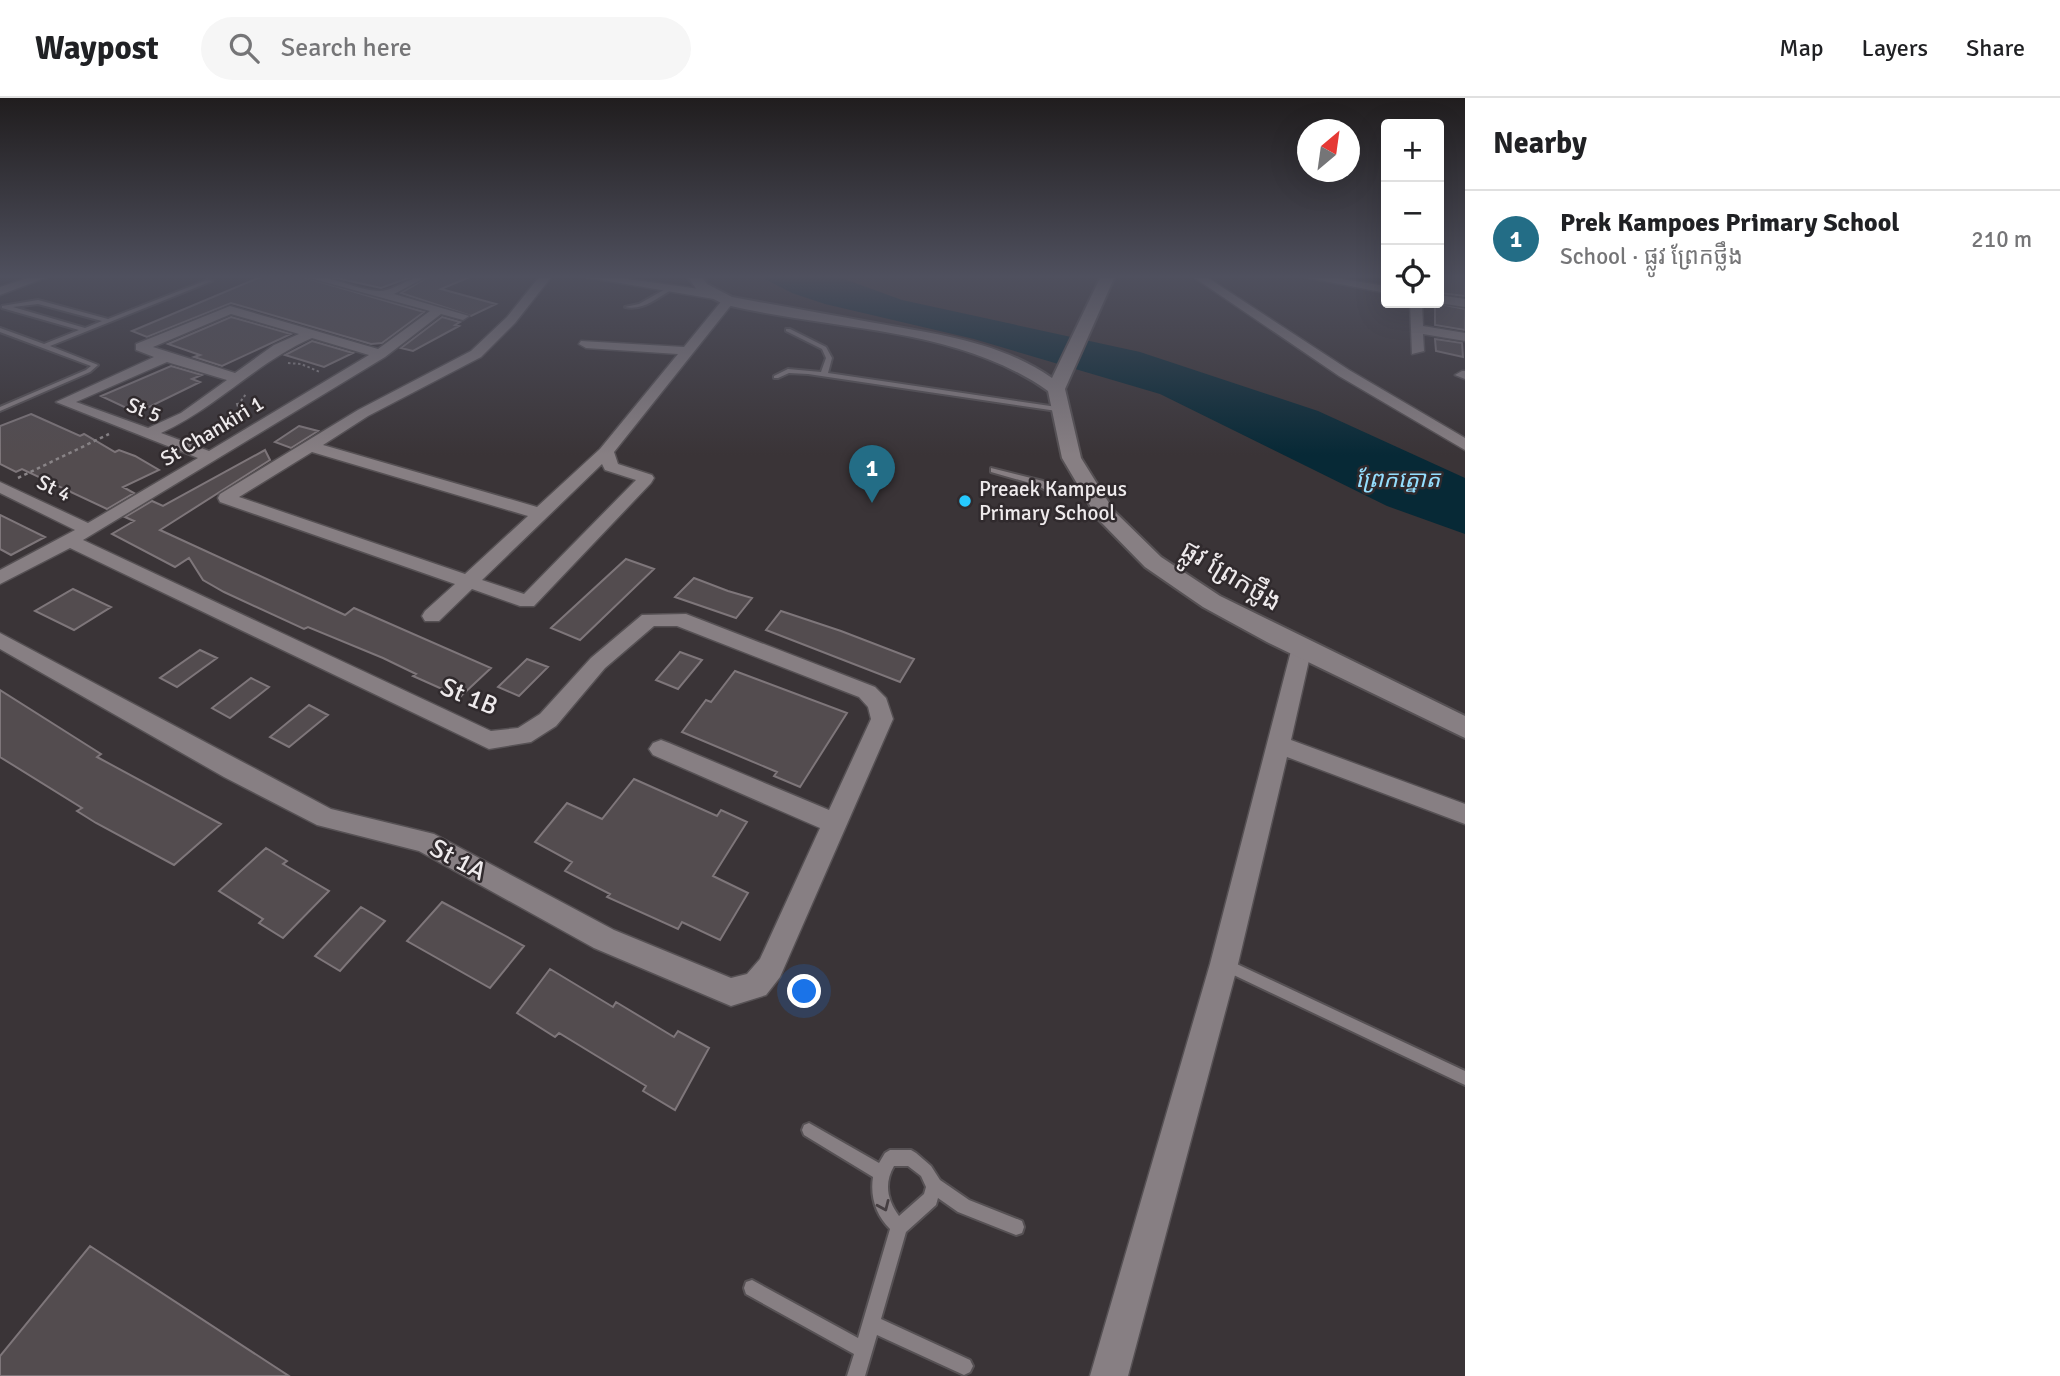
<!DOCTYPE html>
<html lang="en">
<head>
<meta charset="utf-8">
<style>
  :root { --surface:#fff; --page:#f6f6f6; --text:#202124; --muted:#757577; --line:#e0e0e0; --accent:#236d86 }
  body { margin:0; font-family:Signika,"Noto Sans Khmer",sans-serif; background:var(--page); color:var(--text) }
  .controls { position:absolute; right:21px; top:21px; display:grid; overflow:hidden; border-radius:7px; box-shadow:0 7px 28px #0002 }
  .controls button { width:63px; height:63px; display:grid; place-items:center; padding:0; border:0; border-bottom:2px solid var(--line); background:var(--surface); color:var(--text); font:35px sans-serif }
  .compass { position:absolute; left:1297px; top:21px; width:63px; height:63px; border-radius:50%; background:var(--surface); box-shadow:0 7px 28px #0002; rotate:29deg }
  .you { position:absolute; left:805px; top:894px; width:24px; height:24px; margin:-18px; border:5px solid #fff; border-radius:50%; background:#1a73e8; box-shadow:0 0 0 10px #1a73e833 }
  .badge { display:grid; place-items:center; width:46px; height:46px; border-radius:50%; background:var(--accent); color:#fff; font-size:23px; font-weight:700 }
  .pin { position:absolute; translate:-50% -58px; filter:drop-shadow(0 2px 4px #0008) }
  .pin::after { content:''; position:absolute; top:37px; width:24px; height:21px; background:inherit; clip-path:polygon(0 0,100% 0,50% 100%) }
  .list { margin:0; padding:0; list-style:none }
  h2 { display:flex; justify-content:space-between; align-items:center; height:91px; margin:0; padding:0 28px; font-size:30px }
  h2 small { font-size:23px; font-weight:400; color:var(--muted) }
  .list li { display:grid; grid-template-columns:46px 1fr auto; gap:21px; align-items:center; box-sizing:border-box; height:98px; padding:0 28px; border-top:2px solid var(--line) }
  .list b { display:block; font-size:26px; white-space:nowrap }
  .list p { margin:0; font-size:23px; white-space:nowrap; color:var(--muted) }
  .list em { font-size:23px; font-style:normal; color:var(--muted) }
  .icon { flex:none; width:38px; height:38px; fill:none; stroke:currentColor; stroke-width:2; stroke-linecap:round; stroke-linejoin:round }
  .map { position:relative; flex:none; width:1465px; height:1278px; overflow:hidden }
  header { display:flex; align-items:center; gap:42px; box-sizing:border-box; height:98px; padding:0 35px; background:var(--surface); border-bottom:2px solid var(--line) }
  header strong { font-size:33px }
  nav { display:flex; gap:38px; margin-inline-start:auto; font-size:24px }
  .search { width:490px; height:63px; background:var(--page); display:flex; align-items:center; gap:18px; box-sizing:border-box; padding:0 24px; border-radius:38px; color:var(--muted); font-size:26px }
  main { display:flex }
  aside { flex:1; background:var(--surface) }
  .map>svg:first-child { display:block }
  .water { fill:#072936 }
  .building { fill:#534c4f; stroke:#7e767a; stroke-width:2 }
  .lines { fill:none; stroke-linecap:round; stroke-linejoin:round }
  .service-casing { stroke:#565154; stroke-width:4 }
  .minor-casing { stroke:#565154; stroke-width:3 }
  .tertiary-casing { stroke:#565154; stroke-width:4 }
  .path-far1 { stroke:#898487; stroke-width:2; stroke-dasharray:2.5 2.5; stroke-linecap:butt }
  .path { stroke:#898487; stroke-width:2.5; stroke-dasharray:3.5 3.5; stroke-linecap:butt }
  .service { fill:#877f83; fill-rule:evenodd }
  .minor { fill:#877f83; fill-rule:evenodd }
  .tertiary { fill:#877f83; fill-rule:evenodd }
  .oneway { stroke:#463f42 }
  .poi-dot { fill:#26c9fe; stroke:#302a2d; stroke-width:2.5 }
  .labels { text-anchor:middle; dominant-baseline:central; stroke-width:5; stroke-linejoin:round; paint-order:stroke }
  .far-street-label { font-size:21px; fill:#eeeaec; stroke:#302a2d }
  .far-poi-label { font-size:21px; fill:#eeeaec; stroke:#302a2d; text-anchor:start }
  .far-water-label { font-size:23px; font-style:italic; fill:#95defe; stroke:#302a2d }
  .street-label { font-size:26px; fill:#eeeaec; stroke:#302a2d }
</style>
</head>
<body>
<header>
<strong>Waypost</strong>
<div class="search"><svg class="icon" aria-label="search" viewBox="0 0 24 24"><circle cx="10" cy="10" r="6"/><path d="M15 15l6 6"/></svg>Search here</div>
<nav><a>Map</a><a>Layers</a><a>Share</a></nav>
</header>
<main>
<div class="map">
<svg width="1465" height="1278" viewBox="0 0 1465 1278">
  <rect width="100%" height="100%" fill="#3a3437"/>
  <path class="water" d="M759,178h77l66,24 238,52 178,59 147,67v56l-78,-28 -227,-112 -186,-55 -149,-35 -33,-11z"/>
  <path class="building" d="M263,178h37l124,36 -42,31 -11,1 -140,-41 -84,34 -15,-6z
    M327,178h87l-33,12z
    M430,178h42l-31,13 55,15 -25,12 -70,-23z
    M1439,178h26v20l-26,-3z
    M1435,205l30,6v21l-30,-5z
    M231,219l60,17 -69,32 -28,-9 6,-2 -32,-11z
    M442,219l18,5 -5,3 4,1 -46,25 -12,-3z
    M1435,241l27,4 1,14 -27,-6z
    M312,243l41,12 -29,14 -39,-12z
    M171,268l31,9 -10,4 8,3 -63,31 -36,-17z
    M31,316l49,22 4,-2 31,18 4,-2 16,6 24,14 -36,17 11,6 -27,16 -85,-40 -6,3 -16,-8v-38z
    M299,328l19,5 -27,17 -16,-6z
    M265,352l5,10 -110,70 185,85 9,-7 137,60 -31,29 -47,-21 3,-2 -33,-16 -75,-31 -4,2 -80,-37 -21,-12 -14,-22 -14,9 -63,-33 22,-13 -9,-4 27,-16 11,5z
    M0,417l45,22 -34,18 -11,-6z
    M626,461l28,10 -74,71 -29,-12z
    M694,480l34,13 24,7 -16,20 -61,-21z
    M73,491l38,18 -37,23 -39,-19z
    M781,513l60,20 73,28 -14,23 -134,-52z
    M200,552l17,8 -40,29 -17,-9z
    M680,554l22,8 -24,29 -22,-9z
    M527,561l21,8 -29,29 -21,-9z
    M735,573l112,42 -47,74 -26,-11 3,-4 -95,-40 24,-32 5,2z
    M251,580l18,9 -39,31 -18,-10z
    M0,592l101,64 -4,3 124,67 -47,41 -78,-42 -19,-12 5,-3 -82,-51z
    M309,607l19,10 -39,32 -19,-10z
    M634,681l83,37 4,-6 26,12 -34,54 35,17 -28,47 -38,-18 -4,7 -71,-32 3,-3 -45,-23 7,-9 -37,-20 32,-39 35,16z
    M266,750l21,13 -4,3 46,27 -46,47 -24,-15 4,-4 -44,-28z
    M442,804l82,44 -34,42 -83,-47z
    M361,809l24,14 -45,50 -25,-15z
    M550,871l63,38 3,-5 58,35 4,-6 31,17 -34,62 -32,-19 3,-5 -87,-53 -4,4 -38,-24z
    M90,1148l199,130h-289v-20z"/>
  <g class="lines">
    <g class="service-casing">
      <path id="service" d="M207,182l5,1 -162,65 48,19 -8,7 -90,39v-4l86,-37 5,-4 -91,-34v-4l44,16 35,-14 -77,-22v-2l36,-6 70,19zM38,206l64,17 -17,7 -72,-21z
        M669,189l2,3c-15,9 -29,21 -46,17l14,-3z
        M786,231h4l36,18 6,11 -4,15 229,34 3,2 -3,2 -249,-37 -19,-1 -11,5h-4v-2l14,-7 33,3 5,-14 -4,-9 -36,-18z
        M991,370l52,13 11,9 30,-3 4,2 -4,2 -32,3 -15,-9 -46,-13z
        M1224,860l241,113v14l-246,-117 -2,-4 2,-4z
        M809,1025l70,40 6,-10 5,-3h21l5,3 15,13 9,14 29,20 53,21 2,6 -2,6 -6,2 -58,-23 -20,-14 -2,7 -30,27 -25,87 89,41 3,6 -3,6 -6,3 -87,-40 -12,41h-18l7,-22 -108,-60 -2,-6 2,-6 6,-2 106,58 32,-109c-14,-14 -20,-32 -17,-52l-69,-42 -2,-5 2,-5zM894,1068h14l13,10 5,11 -2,7 -25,22c-12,-16 -15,-33 -5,-50z"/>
    </g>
    <g class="minor-casing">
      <path id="minor" d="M34,178h16l-50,19v-8z
        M303,178c28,-2 56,16 78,15 15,-1 28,-15 47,-15l-34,18 75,22 -6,4 -22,-6 -56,43 -302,183 408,191 27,-3 22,-14 51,-56 51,-43 44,-1 189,73 11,11 7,21 -113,258 -14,18 -35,11 -137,-58 -175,-97 -102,-26 -93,-48 -224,-128v-16l331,176 103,25 180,96 117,48 16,-4 13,-15 60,-131 -167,-73 -4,-6 4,-6 8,-3 8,3 160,67 42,-91 -3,-12 -9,-10 -182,-71h-23l-49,42 -49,58 -25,16 -42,7 -419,-201 -70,36v-14l75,-40 -75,-37v-11l88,41 110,-65 -142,-56 98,-45 -18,-7v-6l94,-38 148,43 52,-38zM231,216l68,20 -25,11 -39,28 -82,-26zM312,240l57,17 -160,96 -48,-18c55,-25 96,-71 151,-95zM167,264l60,18 -46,33 -33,15 -72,-26z
        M540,178h12l-37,47 -34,34 -113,59 -45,29 214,62 63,-58 78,-95 -92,-6 -7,-4 2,-3 103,6 40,-49h8v6l-118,148 4,12 34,11 2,3 -3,5 -117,123h-14l-48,-17 -33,32h-14l-3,-5 3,-5 30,-27 -235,-82 -2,-4 2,-4 138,-84 113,-59 36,-34zM312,354l216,64 -63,58 -226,-77zM602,366l3,6 31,10 -112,114 -42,-14z
        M579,178h27l108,15 6,4 -6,4z
        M1192,178h13l144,94 116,68v12l-126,-74z
        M1299,178h24l63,10v7z
        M1439,197l26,4v8l-26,-4z
        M1410,205h12l1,23 42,7v8l-42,-7 1,17 -12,3z
        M1462,273h3v8l-10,-4z
        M1302,542l10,7 -21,93 174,64v20l-178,-67 -49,207 -110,412h-38l120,-412 82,-317z"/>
    </g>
    <g class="tertiary-casing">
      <path id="tertiary" d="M687,178h14l6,8 25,13c48,9 95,17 143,26 61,11 126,19 177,55l49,-102h14l-50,113 16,69 33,53 47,46 59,39 245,120v22l-198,-96 -64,-35 -58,-40 -47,-48 -36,-61 -14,-67c-93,-66 -218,-60 -325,-87l-26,-14z"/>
    </g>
    <path class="path-far1" d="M288,265l13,1 19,8
      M238,307l8,-11"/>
    <path class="path" d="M237,305l5,17
      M18,380l91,-44"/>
    <use href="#service" class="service"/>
    <use href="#minor" class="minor"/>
    <use href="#tertiary" class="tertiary"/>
  </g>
  <defs><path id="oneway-chevron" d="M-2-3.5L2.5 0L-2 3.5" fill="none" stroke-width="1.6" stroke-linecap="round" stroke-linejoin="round" transform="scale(1.75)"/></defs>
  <use class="oneway" href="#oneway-chevron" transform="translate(884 1108) rotate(66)"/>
  <linearGradient id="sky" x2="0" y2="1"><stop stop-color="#201d1e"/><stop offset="0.5" stop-color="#4f505e"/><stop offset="1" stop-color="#4f505e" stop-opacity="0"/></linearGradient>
  <rect width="1465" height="357" fill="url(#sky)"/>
  <circle class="poi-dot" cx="965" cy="403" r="7"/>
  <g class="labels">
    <g class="far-street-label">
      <text transform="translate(144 312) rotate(21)">St 5</text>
      <text transform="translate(212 333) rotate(-31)">St Chankiri 1</text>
      <text transform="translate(54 390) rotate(26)">St 4</text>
    </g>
    <g class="far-poi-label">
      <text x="979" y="391">Preaek Kampeus<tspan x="979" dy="24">Primary School</tspan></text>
    </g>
    <g class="far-water-label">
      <text x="1398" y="381">ព្រែកត្នោត</text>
    </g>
    <g class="street-label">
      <text transform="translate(1231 478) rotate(31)">ផ្លូវ ព្រែកថ្លឹង</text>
      <text transform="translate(469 599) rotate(22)">St 1B</text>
      <text transform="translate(458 762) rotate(28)">St 1A</text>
    </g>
  </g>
</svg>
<div class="controls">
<button>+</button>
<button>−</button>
<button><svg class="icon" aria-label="locate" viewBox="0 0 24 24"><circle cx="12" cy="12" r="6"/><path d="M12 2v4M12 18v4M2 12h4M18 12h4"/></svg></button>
</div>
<svg class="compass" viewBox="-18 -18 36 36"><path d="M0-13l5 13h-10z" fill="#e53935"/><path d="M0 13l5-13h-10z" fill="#757577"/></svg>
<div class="you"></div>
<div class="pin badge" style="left:872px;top:405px">1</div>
</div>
<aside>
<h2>Nearby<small></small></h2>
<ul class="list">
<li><span class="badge">1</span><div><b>Prek Kampoes Primary School</b><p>School · ផ្លូវ ព្រែកថ្លឹង</p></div><em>210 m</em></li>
</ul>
</aside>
</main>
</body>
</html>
